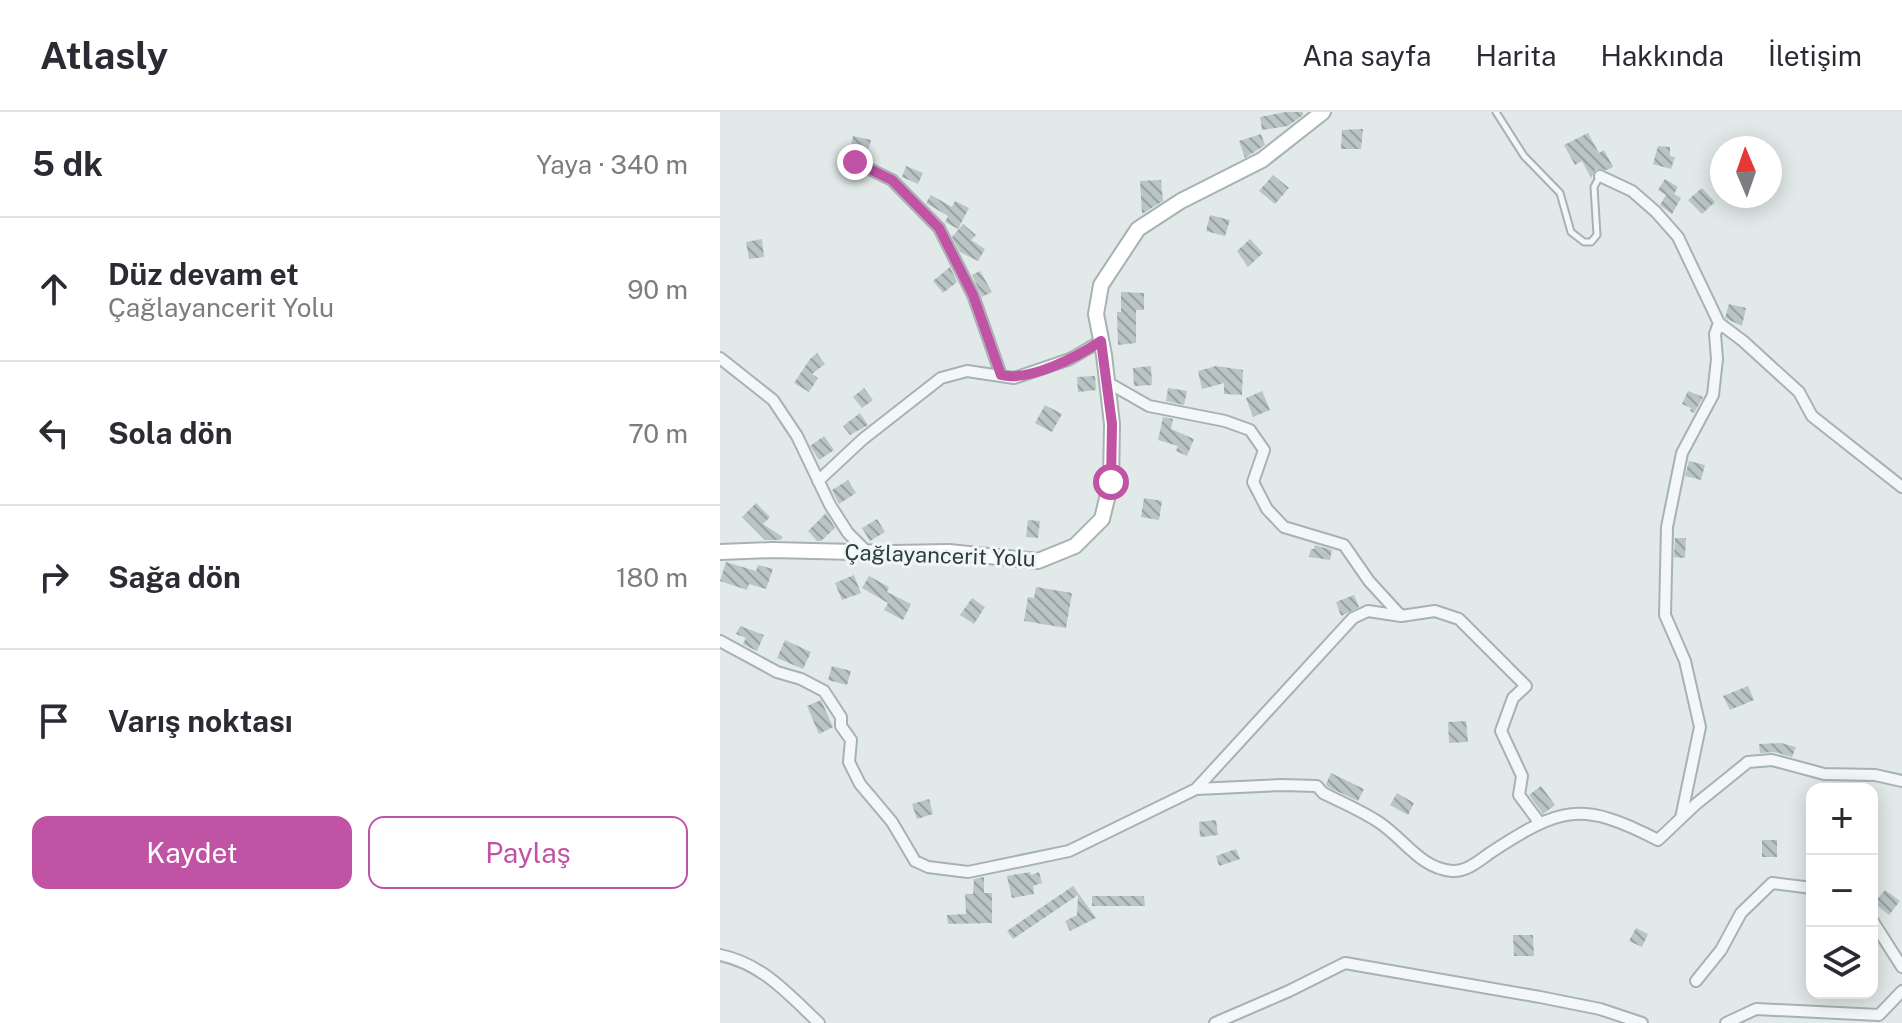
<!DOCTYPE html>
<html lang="tr">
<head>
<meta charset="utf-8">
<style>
  :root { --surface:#fff; --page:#f7f7f7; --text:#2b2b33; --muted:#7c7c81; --line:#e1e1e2; --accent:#c153a5 }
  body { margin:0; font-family:"Public Sans",sans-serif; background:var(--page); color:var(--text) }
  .controls { position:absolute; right:24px; bottom:24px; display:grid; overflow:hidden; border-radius:16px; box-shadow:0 4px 20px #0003 }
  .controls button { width:72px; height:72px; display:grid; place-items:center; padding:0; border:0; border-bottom:2px solid var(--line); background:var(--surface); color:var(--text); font:40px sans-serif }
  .compass { position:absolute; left:990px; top:24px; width:72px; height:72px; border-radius:50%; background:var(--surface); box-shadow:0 4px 20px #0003; rotate:358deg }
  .stop { position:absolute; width:24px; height:24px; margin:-18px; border:6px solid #c153a5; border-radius:50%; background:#fff }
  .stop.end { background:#c153a5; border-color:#fff; box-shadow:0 2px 8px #0008 }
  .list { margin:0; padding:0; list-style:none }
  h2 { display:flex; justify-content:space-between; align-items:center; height:104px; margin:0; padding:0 32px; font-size:34px }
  h2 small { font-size:26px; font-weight:400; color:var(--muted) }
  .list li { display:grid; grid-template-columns:52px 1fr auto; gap:24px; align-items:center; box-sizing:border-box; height:144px; padding:0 32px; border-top:2px solid var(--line) }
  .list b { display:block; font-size:30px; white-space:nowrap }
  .list p { margin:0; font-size:26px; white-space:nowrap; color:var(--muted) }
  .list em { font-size:26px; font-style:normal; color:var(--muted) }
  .actions { display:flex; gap:16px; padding:24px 32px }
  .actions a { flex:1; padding:18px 0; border:2px solid var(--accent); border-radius:16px; text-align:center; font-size:28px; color:var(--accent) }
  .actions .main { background:var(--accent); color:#fff }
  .icon { flex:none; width:44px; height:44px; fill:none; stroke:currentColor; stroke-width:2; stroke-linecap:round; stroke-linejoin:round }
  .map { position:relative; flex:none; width:1182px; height:911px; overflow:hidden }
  header { display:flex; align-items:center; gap:48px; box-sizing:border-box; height:112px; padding:0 40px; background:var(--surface); border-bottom:2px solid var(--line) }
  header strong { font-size:38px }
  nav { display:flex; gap:44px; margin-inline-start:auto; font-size:28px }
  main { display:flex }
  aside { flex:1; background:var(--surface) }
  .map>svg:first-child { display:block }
  .building { fill:url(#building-back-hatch) }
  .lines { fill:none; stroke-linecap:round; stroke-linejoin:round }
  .service-casing { stroke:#a7b2b3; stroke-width:9 }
  .minor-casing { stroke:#a7b2b3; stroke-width:14 }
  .secondary-casing { stroke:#a7b2b3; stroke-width:18 }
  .service { stroke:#f4f7f7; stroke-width:5 }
  .minor { stroke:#f4f7f7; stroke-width:10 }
  .secondary { stroke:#fff; stroke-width:14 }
  .route { stroke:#c153a5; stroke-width:10 }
  .labels { text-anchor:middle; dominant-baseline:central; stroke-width:6; stroke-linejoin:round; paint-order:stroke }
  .street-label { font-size:22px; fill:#2b3e3f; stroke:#f1f6f6 }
</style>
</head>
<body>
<header>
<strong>Atlasly</strong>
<nav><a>Ana sayfa</a><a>Harita</a><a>Hakkında</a><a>İletişim</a></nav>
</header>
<main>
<aside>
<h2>5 dk<small>Yaya · 340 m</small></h2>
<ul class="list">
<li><svg class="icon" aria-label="ahead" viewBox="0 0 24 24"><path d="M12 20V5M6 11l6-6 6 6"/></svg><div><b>Düz devam et</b><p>Çağlayancerit Yolu</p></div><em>90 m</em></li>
<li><svg class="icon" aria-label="left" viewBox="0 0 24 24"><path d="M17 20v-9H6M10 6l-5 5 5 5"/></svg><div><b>Sola dön</b></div><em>70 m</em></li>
<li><svg class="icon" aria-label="right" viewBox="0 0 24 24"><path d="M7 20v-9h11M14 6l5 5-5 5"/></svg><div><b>Sağa dön</b></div><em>180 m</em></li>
<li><svg class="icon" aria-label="arrive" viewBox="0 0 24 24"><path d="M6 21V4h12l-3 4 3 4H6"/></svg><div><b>Varış noktası</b></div></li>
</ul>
<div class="actions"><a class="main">Kaydet</a><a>Paylaş</a></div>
</aside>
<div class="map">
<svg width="1182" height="911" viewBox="0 0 1182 911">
  <defs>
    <pattern id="building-back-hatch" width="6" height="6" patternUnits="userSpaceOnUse" patternTransform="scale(2)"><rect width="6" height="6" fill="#b9c5c5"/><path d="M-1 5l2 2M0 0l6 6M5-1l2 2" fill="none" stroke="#97a1a1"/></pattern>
  </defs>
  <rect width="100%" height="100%" fill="#e2e9e9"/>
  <path class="building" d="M566,0h17v3l-15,11 -26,4 -2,-13z
    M643,17l-2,20h-20l1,-19z
    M868,21l11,20 5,-3 9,17 -6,3 -11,-1 -5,9 -9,-17 -7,4 -11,-20z
    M541,22l4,11 -20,13 -6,-17z
    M133,24l18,4 -4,14 -17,-4z
    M938,34l12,1v9l5,1 -4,12 -18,-5z
    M186,54l17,7 -5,11 -16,-7z
    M553,63l16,13 -14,16 -16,-13z
    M945,67l13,8 -4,7 7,4 -9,16 -12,-9 6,-10 -8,-5z
    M441,68l2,21 -21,13 -2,-33z
    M982,76l13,14 -13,12 -14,-14z
    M211,83l21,12 3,-6 14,7 -11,21 -13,-7 3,-6 -22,-13z
    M490,103l20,5 -5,16 -19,-5z
    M243,112l13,11 -5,5 14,9 -7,12 -18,-9 -8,-15z
    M42,127l2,18 -15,2 -3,-17z
    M530,127l13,14 -15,14 -11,-16z
    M230,155l7,15 -14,11 -10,-12z
    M260,159l12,21 -10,5 -10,-22z
    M401,180l23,1v17h-8v33l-18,2 -1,-33h4z
    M1009,192l17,4 -4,18 -17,-8z
    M97,241l8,11 -13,10 6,4 -9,14 -15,-9 16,-24z
    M431,254l1,19 -18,1 -1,-18z
    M496,254l27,4 -1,25 -18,-1v-11l-22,6 -4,-18z
    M375,264l1,14 -18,2 -1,-15z
    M144,276l9,12 -11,8 -9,-11z
    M448,276l19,3 -3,14 -18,-4z
    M542,279l8,19 -17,7 -7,-19z
    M968,279l15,6 -9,16 -4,-2 1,-3 -9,-4z
    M325,293l17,9 -10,18 -17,-9z
    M140,301l8,12 -18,10 -7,-9z
    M443,305l10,2 -2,10 23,10 -7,17 -11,-5 2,-5 -20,-6z
    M104,324l10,14 -15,10 -9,-14z
    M969,349l16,4 -4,15 -16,-4z
    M128,368l8,13 -17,11 -7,-14z
    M424,386l18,3 -3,19 -18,-3z
    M36,391l14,14 -7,7 20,13 -3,3h-15l-23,-23z
    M106,401l9,15 -14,13h-4l-9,-10z
    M157,407l8,13 -15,9 -8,-13z
    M308,408l12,1 -2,17 -12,-1z
    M955,426h11l-1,20 -11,-1z
    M595,433l17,5 -2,10 -21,-3 2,-8h3z
    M6,450l30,9 2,-6 15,4 -7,20 -17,-5 -2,6 -27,-9z
    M134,463l7,18 -19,7 -7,-17z
    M149,464l20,11 -2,5 24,12 -8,16 -19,-10 4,-7 -26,-15z
    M316,475l36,6 -6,35 -42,-7 4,-24 6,1z
    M634,483l5,12 -18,9 -5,-14z
    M252,486l13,9 -11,17 -14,-9z
    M20,514l24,9 -7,16 -14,-7 3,-6 -10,-4z
    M65,528l26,12 -8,17 -26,-11z
    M112,554l19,5 -4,14 -19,-5z
    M1028,574l6,14 -24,10 -7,-14z
    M101,588l12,27 -14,7 -12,-28z
    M746,609l2,21 -19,1 -1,-21z
    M1061,631l15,4 -4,10 -18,-5 -14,1 -1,-9z
    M611,661l33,16 -6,12 -30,-14 -2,-3z
    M821,674l14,19 -12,9 -14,-19z
    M677,681l17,10 -6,12 -18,-10z
    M209,687l4,15 -16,5 -5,-15z
    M496,708l2,15 -18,2 -1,-15z
    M1042,728h15v17h-15z
    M516,737l4,10 -21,7 -3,-10z
    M310,760l1,3 8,-3 3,11 -9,3 1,8 -22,4 -5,-22z
    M264,765v16h8v30l-44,1 -1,-9 19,-1 -1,-20h8l1,-15z
    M353,774l23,32 -26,13 -5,-10 12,-6 1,-20 -65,44 -6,-8z
    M1165,778l15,11 -11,14 -15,-12z
    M372,784h52l1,10h-53z
    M916,816l12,6 -6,13 -13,-6z
    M793,823h20l1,21h-20z"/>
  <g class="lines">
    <g class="service-casing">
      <path id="service" d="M776,0l28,44 36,37 11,39 13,10h7l6,-7 -3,-48 6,-11"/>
    </g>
    <g class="minor-casing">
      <path id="minor" d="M135,50l37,18 47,48 34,67 28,80
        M880,64l32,15 24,21 22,25 41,86 24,18 56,51 13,24 90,71
        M0,246l53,42 24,36 33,69 18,28 20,20
        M387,270l42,24 76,15 25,9 14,20 -11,32 14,27 17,18 60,18 25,36 32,35
        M98,369l45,-42 78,-61 26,-7 47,7 56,-19 31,-18
        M0,529l57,31 24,7 23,12 17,26v9l10,14 -2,22 11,22 32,38 23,39 13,6 40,5 101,-21 127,-62 85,-4 36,1 6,7c18,9 37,17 54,28 26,16 42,47 75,50 14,1 27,-10 38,-18 70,-46 91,-53 168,-13l38,-36 52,-42 24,-2 52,14 51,1 27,6
        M476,677l157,-171 15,-7 33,5 34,-5 24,8 67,67 -13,12 -12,33 21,45 -3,19 20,27
        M961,706l19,-91 -15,-66 -20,-46 2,-88 15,-74 31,-58 4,-36 -2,-25 4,-11
        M1152,808l30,47
        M0,843c43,9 68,39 99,68
        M976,869l25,-31 20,-37 31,-30 40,5
        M495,911l74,-32 56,-28 195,34 60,12 42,14
        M1006,911l30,-14 123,6 23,-24"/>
    </g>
    <g class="secondary-casing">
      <path id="secondary" d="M0,440l52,-2 123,3 54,-1 89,9 37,-15 27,-27 9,-37 1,-58 -8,-69 -8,-41 5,-29 37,-56 43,-28 81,-41 61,-48"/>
    </g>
    <use href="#service" class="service"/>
    <use href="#minor" class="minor"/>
    <use href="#secondary" class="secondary"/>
  </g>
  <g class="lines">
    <path class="route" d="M135,50l37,18 47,48 34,67 28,80c28,7 76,-18 100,-34l11,83 -1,58"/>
  </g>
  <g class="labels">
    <g class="street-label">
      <text transform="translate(220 443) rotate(2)">Çağlayancerit Yolu</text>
    </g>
  </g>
</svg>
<div class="controls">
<button>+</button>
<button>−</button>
<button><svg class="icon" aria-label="layers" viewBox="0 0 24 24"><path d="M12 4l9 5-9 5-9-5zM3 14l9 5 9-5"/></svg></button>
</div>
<svg class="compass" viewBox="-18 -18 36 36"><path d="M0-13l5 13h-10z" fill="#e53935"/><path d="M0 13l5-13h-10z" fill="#7c7c81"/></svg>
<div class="stop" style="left:391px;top:370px"></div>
<div class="stop end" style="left:135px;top:50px"></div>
</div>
</main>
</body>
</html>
